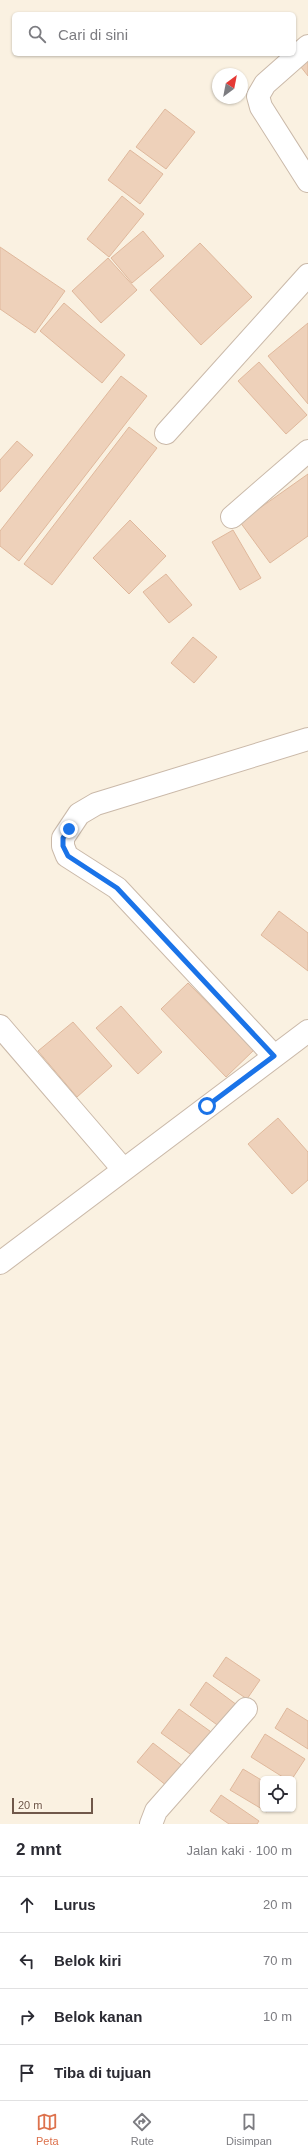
<!DOCTYPE html>
<html lang="id">
<head>
<meta charset="utf-8">
<style>
  :root { --surface:#fff; --page:#f2f2f3; --text:#2b2b33; --muted:#7c7c81; --line:#e1e1e2; --accent:#dd724d }
  body { margin:0; font-family:Arial,sans-serif; background:var(--page); color:var(--text) }
  .controls { position:absolute; right:12px; bottom:12px; display:grid; overflow:hidden; border-radius:6px; box-shadow:0 1px 3px #0004 }
  .controls button { width:36px; height:36px; display:grid; place-items:center; padding:0; border:0; border-bottom:1px solid var(--line); background:var(--surface); color:var(--text); font:20px sans-serif }
  .compass { position:absolute; left:212px; top:68px; width:36px; height:36px; border-radius:50%; background:var(--surface); box-shadow:0 1px 3px #0004; rotate:32deg }
  .scale { position:absolute; left:12px; bottom:10px; width:81px; box-sizing:border-box; padding-left:4px; border:2px solid #70584a; border-top:0; font-size:11px; line-height:14px; white-space:nowrap; color:#70584a; -webkit-text-stroke:3px #fef5e7; paint-order:stroke }
  .stop { position:absolute; width:12px; height:12px; margin:-9px; border:3px solid #1a73e8; border-radius:50%; background:#fff }
  .stop.end { background:#1a73e8; border-color:#fff; box-shadow:0 1px 4px #0008 }
  .list { margin:0; padding:0; list-style:none }
  h2 { display:flex; justify-content:space-between; align-items:center; height:52px; margin:0; padding:0 16px; font-size:17px }
  h2 small { font-size:13px; font-weight:400; color:var(--muted) }
  .list li { display:grid; grid-template-columns:26px 1fr auto; gap:12px; align-items:center; box-sizing:border-box; height:56px; padding:0 16px; border-top:1px solid var(--line) }
  .list b { display:block; font-size:15px; white-space:nowrap }
  .list em { font-size:13px; font-style:normal; color:var(--muted) }
  .icon { flex:none; width:22px; height:22px; fill:none; stroke:currentColor; stroke-width:2; stroke-linecap:round; stroke-linejoin:round }
  .map { position:relative; flex:none; width:308px; height:1824px; overflow:hidden }
  .search { position:absolute; background:var(--surface); box-shadow:0 1px 3px #0004; left:12px; right:12px; top:12px; height:44px; display:flex; align-items:center; gap:10px; box-sizing:border-box; padding:0 14px; border-radius:6px; color:var(--muted); font-size:15px }
  .sheet { height:276px; background:var(--surface) }
  nav { display:flex; justify-content:space-around; align-items:center; box-sizing:border-box; height:56px; border-top:1px solid var(--line); background:var(--surface); font-size:11px; color:var(--muted) }
  nav a { display:grid; justify-items:center; gap:2px }
  nav .on { color:var(--accent) }
  .map>svg:first-child { display:block }
  .building { fill:#eed1ba; stroke:#dfb89c }
  .lines { fill:none; stroke-linecap:round; stroke-linejoin:round }
  .minor-casing { stroke:#cab9a9; stroke-width:24 }
  .minor { stroke:#fff; stroke-width:22 }
  .route { stroke:#1a73e8; stroke-width:5 }
</style>
</head>
<body>
<div class="map">
<svg width="308" height="1824" viewBox="0 0 308 1824">
  <rect width="100%" height="100%" fill="#faf1e1"/>
  <path class="building" d="M308,54v22l-11,-14z
    M165,109l30,23 -29,37 -30,-22z
    M130,150l33,24 -23,30 -32,-24z
    M122,196l22,18 -35,43 -22,-18z
    M143,231l21,25 -32,27 -21,-25z
    M200,243l52,54 -51,48 -51,-55z
    M0,247l65,44 -30,42 -35,-24z
    M108,258l29,32 -36,33 -29,-32z
    M64,303l61,52 -23,28 -62,-52z
    M308,323v81l-40,-48z
    M259,362l48,53 -21,19 -48,-53z
    M121,376l26,20 -128,165 -19,-15v-15z
    M129,427l28,21 -105,137 -28,-21z
    M17,441l16,14 -33,37v-32z
    M308,474v62l-38,27 -30,-41z
    M130,520l36,36 -37,38 -36,-36z
    M233,530l28,48 -21,12 -28,-48z
    M166,574l26,31 -23,18 -26,-31z
    M193,637l24,20 -23,26 -23,-20z
    M279,911l29,22v38l-47,-36z
    M188,983l66,67 -28,27 -65,-68z
    M121,1006l41,46 -24,22 -42,-46z
    M73,1022l39,44 -35,31 -39,-46z
    M278,1118l30,34v28l-16,14 -44,-50z
    M226,1657l34,23 -13,19 -34,-23z
    M206,1682l31,23 -17,22 -30,-22z
    M287,1708l21,13v28l-33,-21z
    M179,1709l35,25 -17,25 -36,-26z
    M265,1734l40,25 -13,20h-6l-35,-22z
    M153,1743l35,27 -16,20 -35,-28z
    M243,1769l20,12v28h6l-2,3 -37,-22z
    M221,1795l38,26 -2,3h-28l-19,-13z"/>
  <g class="lines">
    <g class="minor-casing">
      <path id="minor" d="M308,46l-43,38 -7,12 3,11 47,74
        M166,433l142,-158
        M232,517l76,-66
        M0,1026l123,143
        M274,1056l-157,-168 -50,-32 -4,-10v-8l16,-24 17,-10 212,-65
        M0,1263l308,-232
        M151,1824l5,-13 90,-102"/>
    </g>
    <use href="#minor" class="minor"/>
  </g>
  <g class="lines">
    <path class="route" d="M69,829l-6,9v8l5,10 49,32 157,168 -67,50"/>
  </g>
</svg>
<div class="controls">
<button><svg class="icon" aria-label="locate" viewBox="0 0 24 24"><circle cx="12" cy="12" r="6"/><path d="M12 2v4M12 18v4M2 12h4M18 12h4"/></svg></button>
</div>
<svg class="compass" viewBox="-18 -18 36 36"><path d="M0-13l5 13h-10z" fill="#e53935"/><path d="M0 13l5-13h-10z" fill="#7c7c81"/></svg>
<div class="scale">20 m</div>
<div class="stop" style="left:207px;top:1106px"></div>
<div class="stop end" style="left:69px;top:829px"></div>
<div class="search"><svg class="icon" aria-label="search" viewBox="0 0 24 24"><circle cx="10" cy="10" r="6"/><path d="M15 15l6 6"/></svg>Cari di sini</div>
</div>
<section class="sheet">
<h2>2 mnt<small>Jalan kaki · 100 m</small></h2>
<ul class="list">
<li><svg class="icon" aria-label="ahead" viewBox="0 0 24 24"><path d="M12 20V5M6 11l6-6 6 6"/></svg><div><b>Lurus</b></div><em>20 m</em></li>
<li><svg class="icon" aria-label="left" viewBox="0 0 24 24"><path d="M17 20v-9H6M10 6l-5 5 5 5"/></svg><div><b>Belok kiri</b></div><em>70 m</em></li>
<li><svg class="icon" aria-label="right" viewBox="0 0 24 24"><path d="M7 20v-9h11M14 6l5 5-5 5"/></svg><div><b>Belok kanan</b></div><em>10 m</em></li>
<li><svg class="icon" aria-label="arrive" viewBox="0 0 24 24"><path d="M6 21V4h12l-3 4 3 4H6"/></svg><div><b>Tiba di tujuan</b></div></li>
</ul>
</section>
<nav>
<a class="on"><svg class="icon" aria-label="map" viewBox="0 0 24 24"><path d="M3 6l6-2 6 2 6-2v14l-6 2-6-2-6 2zM9 4v14M15 6v14"/></svg>Peta</a>
<a><svg class="icon" aria-label="directions" viewBox="0 0 24 24"><path d="M12 3l9 9-9 9-9-9zM9 14v-3h6M13 9l2 2-2 2"/></svg>Rute</a>
<a><svg class="icon" aria-label="saved" viewBox="0 0 24 24"><path d="M7 4h10v16l-5-4-5 4z"/></svg>Disimpan</a>
</nav>
</body>
</html>
